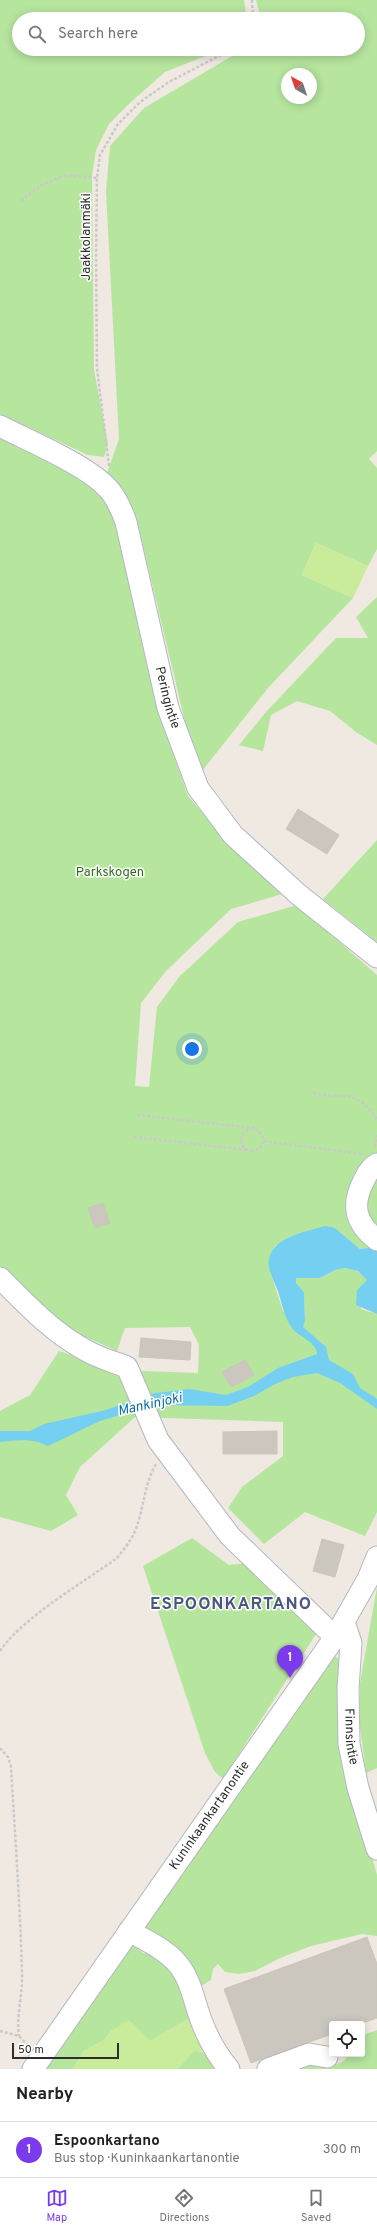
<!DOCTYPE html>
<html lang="en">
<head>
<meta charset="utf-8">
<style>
  :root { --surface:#fff; --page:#f2f2f2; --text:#202124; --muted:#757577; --line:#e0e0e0; --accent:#7c3aed }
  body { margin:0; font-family:Overpass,sans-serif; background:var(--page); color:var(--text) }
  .controls { position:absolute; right:12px; bottom:12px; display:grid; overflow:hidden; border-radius:4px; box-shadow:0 2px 10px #0003 }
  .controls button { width:36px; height:36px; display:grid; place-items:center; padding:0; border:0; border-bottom:1px solid var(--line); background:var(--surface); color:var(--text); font:20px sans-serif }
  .compass { position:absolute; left:281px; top:68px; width:36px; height:36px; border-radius:50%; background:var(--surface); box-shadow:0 2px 10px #0003; rotate:320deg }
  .scale { position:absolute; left:12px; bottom:10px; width:107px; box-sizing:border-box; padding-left:4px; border:2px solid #2e2e2e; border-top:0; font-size:11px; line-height:14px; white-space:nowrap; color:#2e2e2e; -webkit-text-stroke:3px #fff; paint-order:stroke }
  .you { position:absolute; left:192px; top:1049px; width:14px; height:14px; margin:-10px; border:3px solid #fff; border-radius:50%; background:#1a73e8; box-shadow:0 0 0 6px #1a73e833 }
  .badge { display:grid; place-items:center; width:26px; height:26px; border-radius:50%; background:var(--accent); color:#fff; font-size:13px; font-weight:700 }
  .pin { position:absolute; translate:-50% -33px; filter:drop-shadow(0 1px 2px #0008) }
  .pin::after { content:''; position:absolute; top:21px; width:14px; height:12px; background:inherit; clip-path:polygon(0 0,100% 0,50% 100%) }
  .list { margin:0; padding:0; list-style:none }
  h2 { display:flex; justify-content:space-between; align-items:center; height:52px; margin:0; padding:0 16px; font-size:17px }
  h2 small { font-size:13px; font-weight:400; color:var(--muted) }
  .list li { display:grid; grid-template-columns:26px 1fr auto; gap:12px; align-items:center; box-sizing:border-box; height:56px; padding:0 16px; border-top:1px solid var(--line) }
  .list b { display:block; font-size:15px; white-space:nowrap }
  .list p { margin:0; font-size:13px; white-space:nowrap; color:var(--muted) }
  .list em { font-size:13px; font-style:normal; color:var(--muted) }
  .icon { flex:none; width:22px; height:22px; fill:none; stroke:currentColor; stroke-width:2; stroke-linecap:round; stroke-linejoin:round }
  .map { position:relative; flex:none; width:377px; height:2069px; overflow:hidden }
  .search { position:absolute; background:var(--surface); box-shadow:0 2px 10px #0003; left:12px; right:12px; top:12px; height:44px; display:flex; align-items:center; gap:10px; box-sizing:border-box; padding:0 14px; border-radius:22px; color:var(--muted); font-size:15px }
  .sheet { height:108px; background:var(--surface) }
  nav { display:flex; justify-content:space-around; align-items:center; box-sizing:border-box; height:56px; border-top:1px solid var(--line); background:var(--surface); font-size:11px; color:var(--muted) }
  nav a { display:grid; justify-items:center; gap:2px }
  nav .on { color:var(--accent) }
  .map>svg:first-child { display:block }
  .green { fill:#b6e59e; fill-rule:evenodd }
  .pitch { fill:#c9ec9a }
  .water { fill:#75cff0 }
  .building { fill:#cbc7bf; stroke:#cbc5ba }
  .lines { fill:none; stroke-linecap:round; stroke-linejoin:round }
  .minor-casing { stroke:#b4b7c1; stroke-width:23 }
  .path { stroke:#c9c9c9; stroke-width:2.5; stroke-dasharray:3 2; stroke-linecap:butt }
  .minor { stroke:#fff; stroke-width:21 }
  .labels { text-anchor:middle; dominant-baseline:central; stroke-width:3; stroke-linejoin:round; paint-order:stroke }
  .street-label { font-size:13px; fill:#2e2e2e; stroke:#fff }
  .park-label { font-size:13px; fill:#2c6e1b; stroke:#fff }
  .water-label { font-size:14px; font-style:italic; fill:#0d6fa3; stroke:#fff }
  .district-label { font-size:17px; font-weight:bold; letter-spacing:1px; fill:#4d5680; stroke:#fff }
</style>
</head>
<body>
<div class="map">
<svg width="377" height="2069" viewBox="0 0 377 2069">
  <rect width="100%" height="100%" fill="#efe9e1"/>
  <path class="green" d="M0,0h244l3,19h-228v30h204l-58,23 -34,30 -22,22 -13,26 -4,26 2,194 14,74 -4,13 -16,-2 -88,-41z
    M256,0h121v451l-8,8 8,9v81l-9,17 -52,-23 -14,32 51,23 -85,90 -70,88 -62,-260 -29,-43 12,-34 -13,-248 4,-45 34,-38 100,-59h114v-30h-97zM287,74h24v24h-24z
    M0,432l78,34 45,57 36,191 29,82 41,49 53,49 -51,15 -65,62 -25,32 -6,83 14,1 8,-80 22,-30 59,-55 59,-17 80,70v274l-4,-2 -13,2 -25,-21 -29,3 -31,15 -5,9 -1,13 14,43 18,20 4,-10 -1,-29 -8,-9v-5h24l15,-8 10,-2 13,3 10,9 -11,10 4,19 16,5v198l-12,24 -60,-24 -41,32 -36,-36 14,-21 41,-31v-34l-148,-5 -55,50 -14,28 12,20 -27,16 -51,-14v-106l30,-16 29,-44 58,19 81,3 1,-28 -9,-18 -65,1 -8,23 -43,-19 -38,-26 -36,-36z
    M377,597v148l-21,-13 -26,-21 -33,-10 -26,14 -8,36 -24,-6 27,-33 70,-74h32l-12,-21z
    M377,840v102l-54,-43z
    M192,1538l37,27 18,-2 65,62 4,9 -93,145 -8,-7 -10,-19 -62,-187z
    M377,1587v181l-11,5 -6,-46v-44z
    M331,1657h5l4,3 -1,79 38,136v61l-15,-2 -51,12 -31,12 -25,13 -16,3 -14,-2 -7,-8 -5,5 -2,11 -10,6 -64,-57z
    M128,1942l15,11 17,4 12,11 19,49 -40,24 -39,-11 -8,10 -20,11 -11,18h-33z
    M377,2030v39h-79c6,-1 13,-4 19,-5 16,0 21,5 33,-10h12l1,-19z
    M194,2051c12,0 20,5 21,18h-38z"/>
  <path class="pitch" d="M316,543l52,23 -15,32 -51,-23z
    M191,2017l13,34h-10l-17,18h-104l11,-18 20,-11 8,-10 17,-10 22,21z"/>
  <path class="water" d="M325,1226l10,2 25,21 13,-2 4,2v65l-21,-9 1,-15 10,-10 -9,-9 -13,-3 -10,2 -15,8h-24v5l8,9 1,29 -2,6 23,20 3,13 24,14 7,14 17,11v10l-37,-26 -23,-10 -24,4 -18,7 -21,12 -27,10 -72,-1 -55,16 -52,25c-15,-8 -31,-6 -48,-4v-11h30l14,-7 62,-14 43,-16 40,-5 37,6 22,-8 30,-19 39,-14c0,-12 -18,-17 -25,-26 -8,-11 -10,-24 -14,-37 -3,-7 -7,-15 -9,-23 -5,-29 35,-36 56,-42z"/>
  <path class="building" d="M298,809l41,26 -12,19 -41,-25z
    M103,1203l7,20 -15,5 -7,-20z
    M141,1338l50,4 -1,18 -51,-3z
    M245,1360l9,15 -23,12 -9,-15z
    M277,1431v23h-54v-22z
    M322,1539l22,6 -9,32 -22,-6z
    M367,1937l10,27v54l-17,6h-28v10l-81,29 -27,-74z"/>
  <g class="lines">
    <g class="minor-casing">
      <g id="minor">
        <path id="s1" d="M0,426c29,15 92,41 111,66 7,9 11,19 15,30l42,186 30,80 35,47 66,60 78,62"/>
        <path d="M377,1164c-6,3 -10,10 -13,16 -13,25 -9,43 13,60"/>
        <path d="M0,1278c27,27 53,55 87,73 12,7 27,11 40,16l31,73 72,96 105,101"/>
        <path id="s2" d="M344,1622l7,21 -3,46 1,55 9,44 19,61"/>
        <path d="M129,1931c16,9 36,18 48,32 15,17 17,41 26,62 6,15 15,31 26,44"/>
        <path id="s3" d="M33,2069l302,-432 33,-58 9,-22"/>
        <path d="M268,2069l41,-15 18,3"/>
      </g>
    </g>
    <path class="path" d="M252,0l1,19
      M21,201l19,-15 25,-11 32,3
      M109,466l-12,-98 -1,-116 1,-74 3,-23 18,-31 22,-22 29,-20 63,-33
      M313,1093c30,7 44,-6 64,27
      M137,1115l117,13
      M241 1140a11 11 0 1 1 22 0a11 11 0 1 1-22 0Z
      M134,1137l114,13
      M264,1141l97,13
      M375,1147l2,-12
      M0,1651c22,-33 84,-69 117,-93 8,-10 16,-20 20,-32 7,-21 8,-43 19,-62
      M0,1748l8,9 3,10c4,68 9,137 11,206 1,21 -6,42 -3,63
      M0,2031l19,5 10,10"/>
    <use href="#minor" class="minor"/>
  </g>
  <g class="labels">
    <g class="street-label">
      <text transform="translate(87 237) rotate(-90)">Jaakkolanmäki</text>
      <text stroke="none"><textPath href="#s1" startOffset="344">Peringintie</textPath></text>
      <text stroke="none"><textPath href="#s2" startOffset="116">Finnsintie</textPath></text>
      <text stroke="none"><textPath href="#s3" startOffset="309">Kuninkaankartanontie</textPath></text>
    </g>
    <g class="park-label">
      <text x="110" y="873">Parkskogen</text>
    </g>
    <g class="water-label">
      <text transform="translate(150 1405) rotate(-12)">Mankinjoki</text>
    </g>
    <g class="district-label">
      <text x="231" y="1605">ESPOONKARTANO</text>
    </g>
  </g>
</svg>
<div class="controls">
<button><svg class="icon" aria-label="locate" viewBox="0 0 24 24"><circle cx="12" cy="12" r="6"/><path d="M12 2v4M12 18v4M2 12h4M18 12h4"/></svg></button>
</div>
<svg class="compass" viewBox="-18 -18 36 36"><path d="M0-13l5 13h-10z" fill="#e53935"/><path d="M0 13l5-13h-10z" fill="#757577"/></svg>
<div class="scale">50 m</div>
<div class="you"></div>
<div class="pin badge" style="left:290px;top:1678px">1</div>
<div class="search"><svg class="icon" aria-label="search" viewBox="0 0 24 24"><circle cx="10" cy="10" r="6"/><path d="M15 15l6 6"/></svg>Search here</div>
</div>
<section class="sheet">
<h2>Nearby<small></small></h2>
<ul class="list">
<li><span class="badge">1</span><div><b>Espoonkartano</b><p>Bus stop · Kuninkaankartanontie</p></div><em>300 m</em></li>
</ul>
</section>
<nav>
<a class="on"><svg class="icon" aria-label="map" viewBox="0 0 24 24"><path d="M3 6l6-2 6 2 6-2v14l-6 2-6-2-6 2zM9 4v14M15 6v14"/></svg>Map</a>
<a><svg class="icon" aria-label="directions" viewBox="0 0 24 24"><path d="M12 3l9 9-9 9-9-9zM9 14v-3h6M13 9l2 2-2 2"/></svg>Directions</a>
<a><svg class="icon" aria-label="saved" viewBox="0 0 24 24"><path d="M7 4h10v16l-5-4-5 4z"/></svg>Saved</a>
</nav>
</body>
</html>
